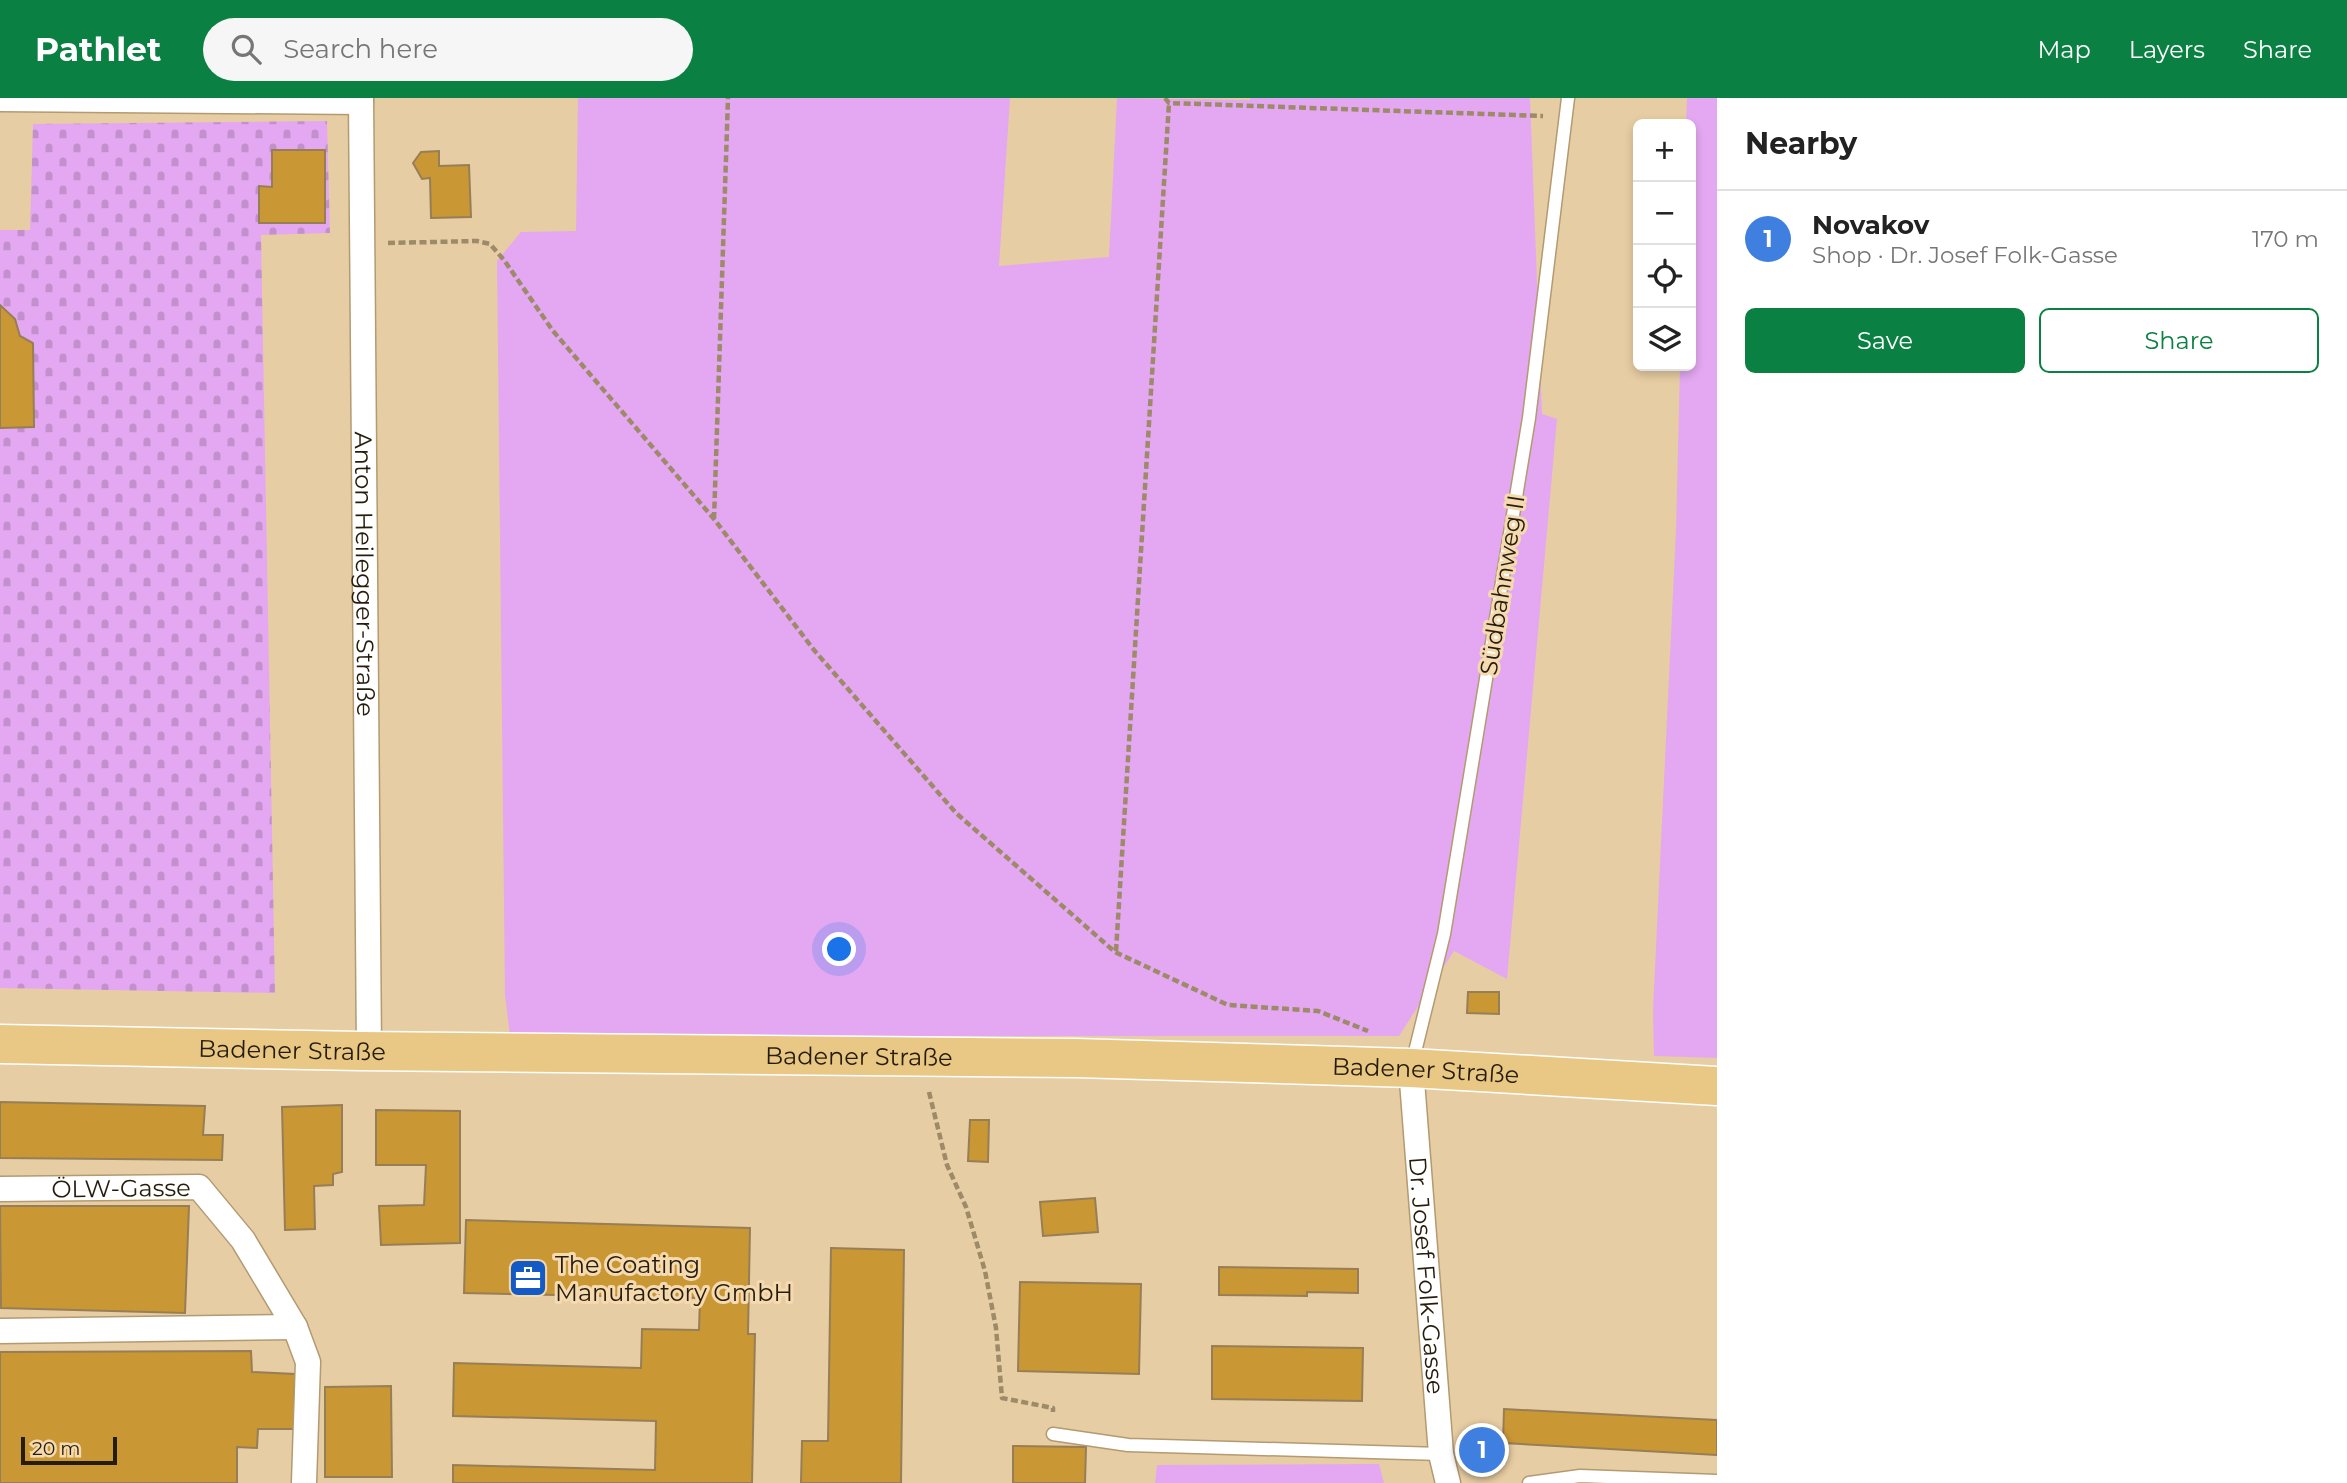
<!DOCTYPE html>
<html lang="en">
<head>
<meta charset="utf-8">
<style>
  :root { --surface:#fff; --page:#f6f6f6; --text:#222; --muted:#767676; --line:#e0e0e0; --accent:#0b8043 }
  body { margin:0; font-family:Montserrat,sans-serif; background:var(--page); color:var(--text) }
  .controls { position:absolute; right:21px; top:21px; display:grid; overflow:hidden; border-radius:10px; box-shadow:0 4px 10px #0003 }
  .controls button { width:63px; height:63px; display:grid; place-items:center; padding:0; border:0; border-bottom:2px solid var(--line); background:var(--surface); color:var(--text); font:35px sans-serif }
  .scale { position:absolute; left:21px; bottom:18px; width:96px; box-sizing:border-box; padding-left:7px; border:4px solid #251c0b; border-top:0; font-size:19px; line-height:24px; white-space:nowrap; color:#251c0b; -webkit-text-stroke:5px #f5dab0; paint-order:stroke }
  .you { position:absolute; left:840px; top:852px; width:24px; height:24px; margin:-18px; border:5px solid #fff; border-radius:50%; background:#1a73e8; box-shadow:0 0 0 10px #1a73e833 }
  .badge { display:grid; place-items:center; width:46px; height:46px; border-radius:50%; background:var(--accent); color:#fff; font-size:23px; font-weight:700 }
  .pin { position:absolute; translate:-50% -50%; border:4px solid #fff; box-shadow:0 2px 7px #0006 }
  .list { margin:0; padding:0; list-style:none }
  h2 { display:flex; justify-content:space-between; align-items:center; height:91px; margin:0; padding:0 28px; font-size:30px }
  h2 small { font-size:23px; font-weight:400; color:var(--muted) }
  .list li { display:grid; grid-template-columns:46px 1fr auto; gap:21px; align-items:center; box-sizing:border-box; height:98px; padding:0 28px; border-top:2px solid var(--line) }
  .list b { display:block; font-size:26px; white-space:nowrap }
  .list p { margin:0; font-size:23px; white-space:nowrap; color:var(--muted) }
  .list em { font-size:23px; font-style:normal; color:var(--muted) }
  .actions { display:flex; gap:14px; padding:21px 28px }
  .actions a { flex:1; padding:16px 0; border:2px solid var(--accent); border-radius:10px; text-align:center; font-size:24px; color:var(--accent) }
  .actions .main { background:var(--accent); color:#fff }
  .icon { flex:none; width:38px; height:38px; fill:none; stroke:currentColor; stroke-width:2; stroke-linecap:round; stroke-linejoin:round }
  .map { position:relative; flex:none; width:1717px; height:1385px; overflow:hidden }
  header { display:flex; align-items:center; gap:42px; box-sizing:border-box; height:98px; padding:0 35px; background:var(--accent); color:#fff }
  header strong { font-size:33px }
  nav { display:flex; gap:38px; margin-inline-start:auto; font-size:24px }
  .search { width:490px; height:63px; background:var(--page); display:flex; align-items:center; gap:18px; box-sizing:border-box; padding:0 24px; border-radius:38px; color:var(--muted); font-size:26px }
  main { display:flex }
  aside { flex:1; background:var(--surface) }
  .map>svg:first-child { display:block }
  .green { fill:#e3a8f1 }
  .cemetery { fill:url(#cemetery-stones) }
  .building { fill:#ca9735; stroke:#967e56; stroke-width:2 }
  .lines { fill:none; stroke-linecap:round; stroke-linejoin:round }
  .service-casing { stroke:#b39a71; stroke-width:15 }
  .minor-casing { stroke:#b39a71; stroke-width:27 }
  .primary-casing { stroke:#fff; stroke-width:41 }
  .path { stroke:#9d8a69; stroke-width:4.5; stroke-dasharray:7 3.5; stroke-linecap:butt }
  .service { stroke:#fff; stroke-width:12 }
  .minor { stroke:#fff; stroke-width:24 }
  .primary { stroke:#e9c784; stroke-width:38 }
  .labels { text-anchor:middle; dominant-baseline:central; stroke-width:6; stroke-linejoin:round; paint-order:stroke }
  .street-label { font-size:24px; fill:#251c0b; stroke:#f5dab0 }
  .poi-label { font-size:24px; fill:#251c0b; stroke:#f5dab0; text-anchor:start }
</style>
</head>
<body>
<header>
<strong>Pathlet</strong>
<div class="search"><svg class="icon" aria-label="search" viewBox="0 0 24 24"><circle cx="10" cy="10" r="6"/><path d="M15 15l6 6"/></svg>Search here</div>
<nav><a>Map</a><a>Layers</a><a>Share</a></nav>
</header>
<main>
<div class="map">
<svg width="1717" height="1385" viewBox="0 0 1717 1385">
  <defs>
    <pattern id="cemetery-stones" width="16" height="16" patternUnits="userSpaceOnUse" patternTransform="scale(1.75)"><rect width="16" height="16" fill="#e3a8f1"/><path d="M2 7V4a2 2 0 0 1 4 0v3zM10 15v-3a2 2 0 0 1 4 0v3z" fill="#c390cd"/></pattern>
  </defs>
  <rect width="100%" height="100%" fill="#e7cda3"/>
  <path class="green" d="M578,0h432l-11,168 110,-9 8,-159 133,2v-2h280l12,316 15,5 -50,560 -53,-28 -55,85h-889l-5,-41 -8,-734 24,-29 55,-1z
    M1687,0h30v960l-63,-2 -1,-46 23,-480 4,-164h11v-242h-5z
    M1379,1366l5,19h-229l2,-18z"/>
  <path class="cemetery" d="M327,23l3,112 -69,2 14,758 -275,-5v-758h30l3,-106z"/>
  <path class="building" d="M272,52h53v73h-66v-37l13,1z
    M439,53v15l30,-1 2,52 -40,1 -1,-40 -8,1 -9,-16 8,-11z
    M0,207l15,14 5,17 13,7 1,84 -34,1z
    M1468,894h31v22l-32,-1z
    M0,1004l205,4 -2,29h20l-1,25 -222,-2z
    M342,1007v67l-9,2v11l-19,1 1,43 -30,1 -3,-123z
    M376,1012l84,1v132l-79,2 -2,-39 45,-1 2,-40h-50z
    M970,1022h19l-1,42 -20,-1z
    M1095,1100l3,34 -55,4 -3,-34z
    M0,1108h189l-4,107 -184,-5z
    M466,1122l284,8 -2,106h7l-3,149h-299v-18l202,5 1,-49 -203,-5 1,-53 187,5 1,-39 57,1 1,-32 -236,-5z
    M831,1150l73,2 -3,233h-100l1,-42h26z
    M1219,1169l139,2v24l-51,-1v4l-88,-1z
    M1020,1184l121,2 -2,90 -121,-3z
    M1212,1248l151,2 -1,53 -150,-2z
    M251,1253l1,21 43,2 -1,55h-36l-1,19 -20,-1v36h-237v-131z
    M391,1288l1,91h-67v-90z
    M1504,1311l213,11v35l-214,-12z
    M1013,1348l73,1 -1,36h-72z"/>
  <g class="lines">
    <g class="service-casing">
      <path id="service" d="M1412,966l32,-130 85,-516 39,-320
        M1053,1336l75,11 313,9
        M1529,1385l51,-7 137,5"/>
    </g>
    <g class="minor-casing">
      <g id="minor">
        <path id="s1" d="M361,0l8,953"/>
        <path d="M0,1l361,3"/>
        <path id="s2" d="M1411,970l30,386 7,29"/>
        <path id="s3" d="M0,1091l199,-2 44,53 52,87 13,35 -4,121"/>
        <path d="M0,1233l295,-4"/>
      </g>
    </g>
    <g class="primary-casing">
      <g id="primary">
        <path id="s4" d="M0,946l360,7 716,7 335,10 306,18"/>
      </g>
    </g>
    <path class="path" d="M1165,0l4,5 374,13
      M388,145l89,-2 13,3 14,16 49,71 161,188 100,131 142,163 159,139 113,53 90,6 50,20
      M714,421l14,-421
      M1116,853l53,-848
      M929,994l18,73 19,42 19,64 11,57 6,70 51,10v4"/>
    <use href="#service" class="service"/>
    <use href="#minor" class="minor"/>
    <use href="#primary" class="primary"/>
  </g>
  <defs>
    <g id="office-square" transform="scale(2.0125)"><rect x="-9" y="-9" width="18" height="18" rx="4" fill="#145ac5" stroke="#f5dab0"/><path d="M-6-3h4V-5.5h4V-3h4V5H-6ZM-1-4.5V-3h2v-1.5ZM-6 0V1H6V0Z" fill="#fff"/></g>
  </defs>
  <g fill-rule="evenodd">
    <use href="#office-square" x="528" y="1180"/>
  </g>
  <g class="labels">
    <g class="street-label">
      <text stroke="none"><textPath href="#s1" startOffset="476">Anton Heilegger-Straße</textPath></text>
      <text transform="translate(1502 487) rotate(-81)">Südbahnweg II</text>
      <text stroke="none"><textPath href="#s4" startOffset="292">Badener Straße</textPath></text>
      <text stroke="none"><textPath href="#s4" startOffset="859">Badener Straße</textPath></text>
      <text stroke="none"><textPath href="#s4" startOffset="1426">Badener Straße</textPath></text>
      <text stroke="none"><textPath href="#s3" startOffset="121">ÖLW-Gasse</textPath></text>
      <text stroke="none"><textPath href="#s2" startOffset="208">Dr. Josef Folk-Gasse</textPath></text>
    </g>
    <g class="poi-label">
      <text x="555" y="1166">The Coating<tspan x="555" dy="28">Manufactory GmbH</tspan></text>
    </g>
  </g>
</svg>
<div class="controls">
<button>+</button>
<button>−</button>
<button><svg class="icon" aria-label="locate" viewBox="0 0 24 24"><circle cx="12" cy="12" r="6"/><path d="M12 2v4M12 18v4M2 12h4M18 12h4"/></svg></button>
<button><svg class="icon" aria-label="layers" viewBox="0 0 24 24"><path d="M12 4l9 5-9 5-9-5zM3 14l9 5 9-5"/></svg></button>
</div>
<div class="scale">20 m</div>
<div class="you"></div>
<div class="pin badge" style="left:1482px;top:1352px;background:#3f7fe0">1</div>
</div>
<aside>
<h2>Nearby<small></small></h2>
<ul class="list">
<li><span class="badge" style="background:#3f7fe0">1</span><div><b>Novakov</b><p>Shop · Dr. Josef Folk-Gasse</p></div><em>170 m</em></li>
</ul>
<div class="actions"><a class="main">Save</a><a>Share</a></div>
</aside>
</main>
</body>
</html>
